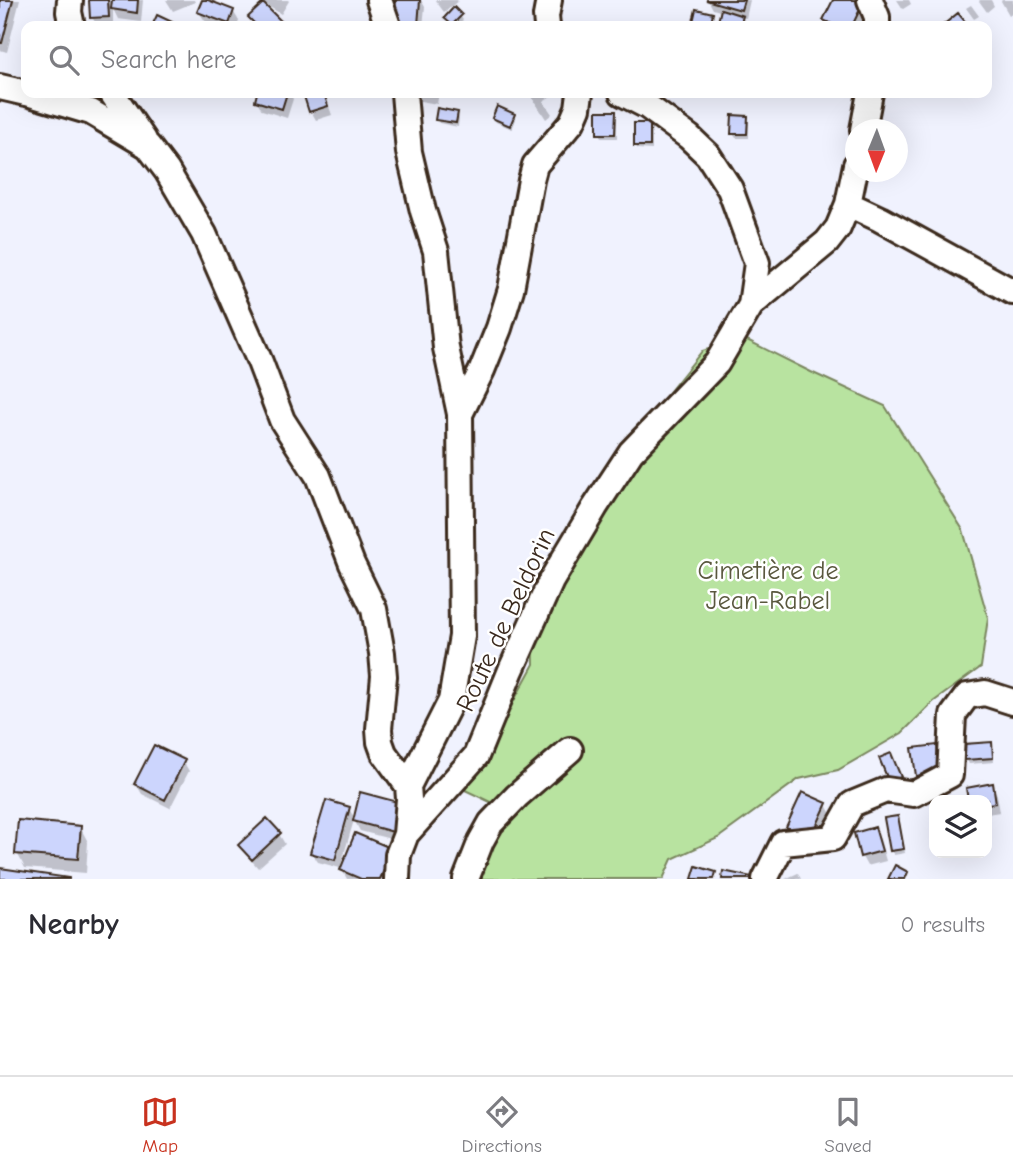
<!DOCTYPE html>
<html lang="en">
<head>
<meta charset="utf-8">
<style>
  :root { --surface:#fff; --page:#f2f2f3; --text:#2b2b33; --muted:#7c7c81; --line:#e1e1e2; --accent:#c8321e }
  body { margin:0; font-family:"Comic Neue",sans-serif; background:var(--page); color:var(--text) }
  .controls { position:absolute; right:21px; bottom:21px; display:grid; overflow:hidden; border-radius:14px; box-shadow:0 7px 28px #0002 }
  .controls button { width:63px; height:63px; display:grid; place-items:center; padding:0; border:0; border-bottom:2px solid var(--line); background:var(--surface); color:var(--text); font:35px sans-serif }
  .compass { position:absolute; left:845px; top:119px; width:63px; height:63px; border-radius:50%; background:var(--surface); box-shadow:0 7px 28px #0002; rotate:181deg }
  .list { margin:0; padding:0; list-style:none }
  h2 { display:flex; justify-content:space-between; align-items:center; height:91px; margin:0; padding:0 28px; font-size:30px }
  h2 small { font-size:23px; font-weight:400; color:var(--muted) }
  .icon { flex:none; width:38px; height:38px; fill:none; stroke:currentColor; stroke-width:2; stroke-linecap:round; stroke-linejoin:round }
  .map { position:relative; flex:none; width:1013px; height:879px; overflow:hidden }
  .search { position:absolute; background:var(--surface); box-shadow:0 7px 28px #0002; left:21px; right:21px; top:21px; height:77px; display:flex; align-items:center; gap:18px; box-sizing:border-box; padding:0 24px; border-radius:14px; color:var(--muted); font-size:26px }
  .sheet { height:196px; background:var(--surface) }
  nav { display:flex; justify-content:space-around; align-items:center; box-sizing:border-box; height:98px; border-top:2px solid var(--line); background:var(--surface); font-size:19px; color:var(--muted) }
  nav a { display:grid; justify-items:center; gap:4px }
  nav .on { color:var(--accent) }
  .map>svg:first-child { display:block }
  .green { fill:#b8e3a0; stroke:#7a865f; stroke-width:2 }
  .shadow { fill:#0003 }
  .building { fill:#ccd5fd; stroke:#3b2a1e; stroke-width:2 }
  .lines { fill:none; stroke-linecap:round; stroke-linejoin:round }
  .minor-casing { stroke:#3b2a1e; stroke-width:30 }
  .minor { stroke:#fff; stroke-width:24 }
  .labels { text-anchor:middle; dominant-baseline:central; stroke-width:5; stroke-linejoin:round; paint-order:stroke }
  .park-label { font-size:26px; fill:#5a583e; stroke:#fff }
  .street-label { font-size:26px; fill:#3b2a1e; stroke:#fff }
</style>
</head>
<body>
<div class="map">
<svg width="1013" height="879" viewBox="0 0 1013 879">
  <rect width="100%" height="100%" fill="#f0f2fe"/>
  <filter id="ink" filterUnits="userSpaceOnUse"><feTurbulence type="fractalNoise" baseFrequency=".0143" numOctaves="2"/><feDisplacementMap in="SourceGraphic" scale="14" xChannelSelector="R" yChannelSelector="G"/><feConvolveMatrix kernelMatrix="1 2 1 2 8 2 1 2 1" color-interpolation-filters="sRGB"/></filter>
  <g filter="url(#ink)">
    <path class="green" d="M743,338l68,34 74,34 78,124 25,88 -7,49 -48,35 -31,31 -64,37 -39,9 -81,59 -46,21 -9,20h-184l1,-21 21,-51 -36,-17 69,-126 -1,-42 100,-185 69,-86z"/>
    <path class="shadow" d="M0,0h20l-13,52 -7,-2z
      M91,0h52l-2,22 -23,-3 -5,-10v17h-16l-5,-9z
      M166,0h28l1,2 -22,9z
      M258,0h30l1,1 -8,13z
      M398,0h23l4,7 -2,19h-25z
      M435,0h22l1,1 -14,11z
      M708,0h42l-4,18 -4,-1 5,8 12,1h-41l5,-14 -10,-3z
      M835,0h18l15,14 -6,12h-33l-4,-6z
      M897,0h12l2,4 -8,5z
      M980,0h11l3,6 -7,6 -8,-11z
      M1002,0h11v12l-4,3 -8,-14z
      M971,5l8,11 -5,3 -8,-11z
      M233,11l6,10 -2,5h-20l-12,-5 -6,-9z
      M697,11l15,4 2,4 -2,7h-18z
      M460,16l3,4 -6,6h-5l-6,-7z
      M259,93h30l4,6 -6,19 -25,-8 -5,-9z
      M305,93h19l8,22 -16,5 -5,-9z
      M414,93h25l-2,11 -22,-4z
      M529,93h22l2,2 -10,6 9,13 -6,5z
      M457,113l2,4 -1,10 -19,-4 -2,-4z
      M615,113l2,4v21h-16l-2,-5z
      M514,115l2,4 -4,10 -16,-7 -2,-4z
      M747,117l2,5v16h-13l-3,-4z
      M649,125l3,4v21l-14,-1 -3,-4z
      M991,744l2,4 1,14 -25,2 -2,-4z
      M183,761l6,10 -19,37 -28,-14 -6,-10z
      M992,785l5,10 3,17 -13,2v-14h-17l-2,-11z
      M404,805l-2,37 -42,-11 -6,-11 -14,48 -22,-6 -6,-9 37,-44 6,10z
      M826,805l5,9 -15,32 -22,-10 -6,-9z
      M897,817l3,5 5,31 -11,2 -3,-4 -5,-32z
      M80,827l8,15 -2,31 -61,-5 -8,-15z
      M874,829l6,10 6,22 -19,5 -5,-9z
      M279,834l6,10 -27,24 -12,-14 -6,-9z
      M391,850l-2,29h-42l-5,-9z
      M956,853h28v1l-27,1z
      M798,873l3,6h-16z"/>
    <path class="building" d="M0,0h13l-11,43h-2z
      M89,0h19l1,17 -19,1z
      M112,0h26l-1,13 -26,-4z
      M202,0h6l26,10 -5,14 -32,-12z
      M396,0h24l-2,25 -24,-3z
      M706,0h38l-3,10z
      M833,0h24l6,3 -11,23h-16l-13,-6z
      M263,3l23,23h-29l-9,-9z
      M454,7l8,8 -10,10 -8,-7z
      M696,9l17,4 -3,13h-18z
      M721,9l22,7 -3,10h-23z
      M958,13l10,12 -26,1z
      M157,15l15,7 -2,4h-18z
      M257,93h30l-5,16 -27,-8z
      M303,93h21l4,13 -19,6z
      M497,106l18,8 -5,12 -18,-8z
      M437,108l21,4 -2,11 -21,-3z
      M597,111h19l-1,23h-18z
      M732,115l16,1 -1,18h-16z
      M634,123h16v23h-16z
      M992,742l1,16 -28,2 -1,-16z
      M154,745l31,15 -20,40 -31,-16z
      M937,745l4,28 -25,3 -4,-28z
      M891,753l10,24 -12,5 -10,-24z
      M993,783l3,20 -9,1v-4h-19l-2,-12z
      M360,792l45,12 -8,29 -44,-12z
      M802,792l25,11 -16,35 -25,-11z
      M326,800l24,7 -15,53 -25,-7z
      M898,816l6,33 -14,2 -6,-33z
      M267,818l14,15 -29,27 -14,-15z
      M18,820l63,6 -3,33 -63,-5z
      M875,827l7,24 -22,6 -6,-24z
      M355,833l38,16 -13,30h-19l-21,-9z
      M895,865l13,7 -3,7h-17z
      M696,866l20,6 -2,7h-22z
      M0,868l69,10v1h-69z
      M723,871l29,6v2h-30z"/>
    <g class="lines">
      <g class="minor-casing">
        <path id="minor" d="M70,0l-1,12 3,14
          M379,0l9,26
          M870,0l7,17v9
          M547,26l-1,-10 3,-16
          M0,87l26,6
          M27,93l64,19 57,34 19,25 37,63 56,128 22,58 36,56 34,88 22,45 8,44 2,23 -5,53 1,13 4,11 24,33 1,13 -3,35
          M112,93l32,47
          M404,93l5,59 14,59 13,40 10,97 14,66
          M863,130l7,-37
          M848,204l32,15 133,73
          M751,305l76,-63 11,-14 10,-24 8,-39
          M408,786l43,-85 11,-65 -2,-222 22,-44 17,-42 12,-39 20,-109 4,-15 37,-43 6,-14 2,-15
          M397,879l1,-24 8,-21 70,-78 35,-86 40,-89 44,-74 36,-55 86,-89 34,-58 6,-42 -27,-74 -22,-34 -19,-18 -42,-31 -25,-13
          M466,879l15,-38 10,-18 26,-27 53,-46
          M765,879l18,-36 50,-5 19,-34 34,-14 28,4 36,-19 3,-60 14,-19 18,-3 28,9"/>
      </g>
      <use href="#minor" class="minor"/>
    </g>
  </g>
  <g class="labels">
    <g class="park-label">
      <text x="768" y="571">Cimetière de<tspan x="768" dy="30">Jean-Rabel</tspan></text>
    </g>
    <g class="street-label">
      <text transform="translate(506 620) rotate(-65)">Route de Beldorin</text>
    </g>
  </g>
</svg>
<div class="controls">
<button><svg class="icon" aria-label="layers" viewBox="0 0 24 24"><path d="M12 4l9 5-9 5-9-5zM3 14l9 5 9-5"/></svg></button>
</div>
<svg class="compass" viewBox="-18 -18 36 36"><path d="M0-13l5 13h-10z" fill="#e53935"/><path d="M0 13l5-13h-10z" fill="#7c7c81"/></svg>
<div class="search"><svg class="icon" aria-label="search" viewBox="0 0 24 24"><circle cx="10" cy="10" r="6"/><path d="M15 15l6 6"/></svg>Search here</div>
</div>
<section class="sheet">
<h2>Nearby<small>0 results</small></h2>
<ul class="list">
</ul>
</section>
<nav>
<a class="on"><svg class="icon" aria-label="map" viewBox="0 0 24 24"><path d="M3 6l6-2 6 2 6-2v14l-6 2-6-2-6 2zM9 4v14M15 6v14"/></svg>Map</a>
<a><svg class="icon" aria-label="directions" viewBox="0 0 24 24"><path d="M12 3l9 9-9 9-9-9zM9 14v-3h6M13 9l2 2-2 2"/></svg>Directions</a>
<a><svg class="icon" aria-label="saved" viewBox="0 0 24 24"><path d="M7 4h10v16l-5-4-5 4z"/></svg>Saved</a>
</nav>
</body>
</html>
